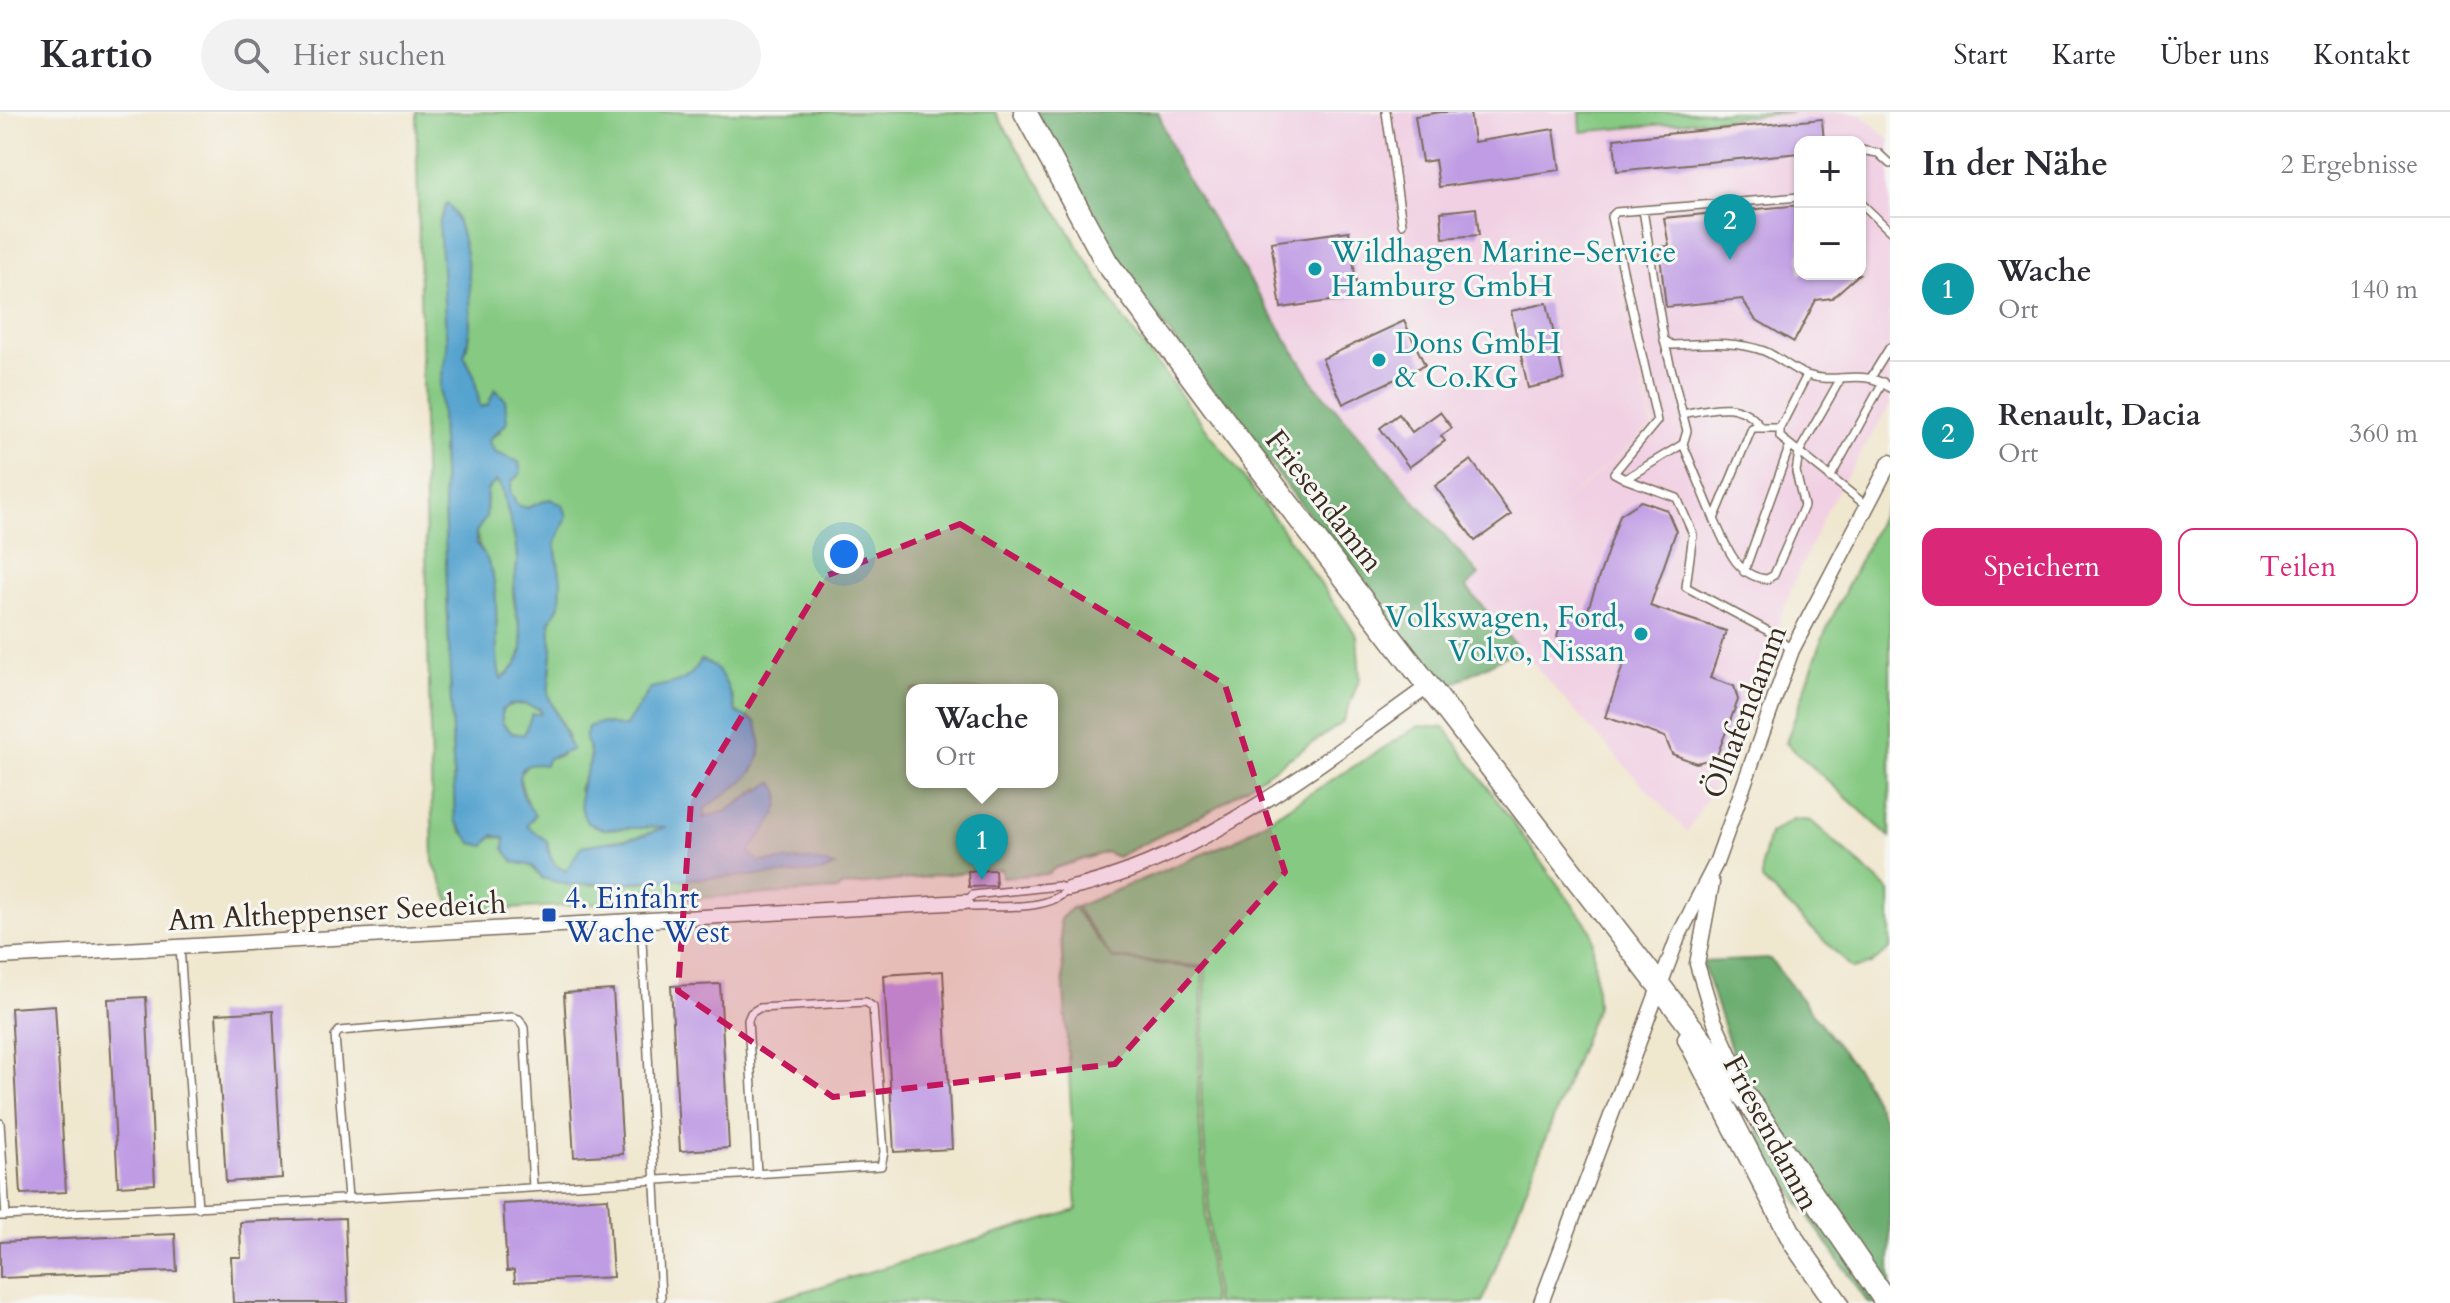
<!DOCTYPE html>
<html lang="de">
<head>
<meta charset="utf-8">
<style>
  :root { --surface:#fff; --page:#f2f2f3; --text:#2b2b33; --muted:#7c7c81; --line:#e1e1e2; --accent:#db2777 }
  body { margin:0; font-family:Cardo,serif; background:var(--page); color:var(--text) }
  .controls { position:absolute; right:24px; top:24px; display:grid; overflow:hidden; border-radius:16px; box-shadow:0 2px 6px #0004 }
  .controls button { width:72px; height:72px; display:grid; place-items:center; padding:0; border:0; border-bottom:2px solid var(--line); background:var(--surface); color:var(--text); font:40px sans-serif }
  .you { position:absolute; left:844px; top:442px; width:28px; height:28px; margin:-20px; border:6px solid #fff; border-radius:50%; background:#1a73e8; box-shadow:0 0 0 12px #1a73e833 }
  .badge { display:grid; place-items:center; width:52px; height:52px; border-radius:50%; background:var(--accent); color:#fff; font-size:26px; font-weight:700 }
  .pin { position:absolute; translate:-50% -66px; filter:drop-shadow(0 2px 4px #0008) }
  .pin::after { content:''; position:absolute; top:42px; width:28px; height:24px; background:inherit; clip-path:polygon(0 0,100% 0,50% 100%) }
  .popup { position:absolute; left:906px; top:572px; width:152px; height:104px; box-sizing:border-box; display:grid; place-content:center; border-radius:16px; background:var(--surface); filter:drop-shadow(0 2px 6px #0005); font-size:26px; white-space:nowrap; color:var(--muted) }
  .popup b { font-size:30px; color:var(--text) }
  .popup::after { content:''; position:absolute; left:50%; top:100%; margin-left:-16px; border:16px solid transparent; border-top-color:var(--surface) }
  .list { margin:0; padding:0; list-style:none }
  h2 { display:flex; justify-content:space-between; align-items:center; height:104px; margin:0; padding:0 32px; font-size:34px }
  h2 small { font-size:26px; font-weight:400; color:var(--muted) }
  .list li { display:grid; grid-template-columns:52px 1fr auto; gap:24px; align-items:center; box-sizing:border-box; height:144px; padding:0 32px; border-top:2px solid var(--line) }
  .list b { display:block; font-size:30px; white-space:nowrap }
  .list p { margin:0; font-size:26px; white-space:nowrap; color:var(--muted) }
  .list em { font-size:26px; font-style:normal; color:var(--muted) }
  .actions { display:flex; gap:16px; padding:24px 32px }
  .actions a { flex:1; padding:18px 0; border:2px solid var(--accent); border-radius:16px; text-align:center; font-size:28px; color:var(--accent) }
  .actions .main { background:var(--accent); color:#fff }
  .icon { flex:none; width:44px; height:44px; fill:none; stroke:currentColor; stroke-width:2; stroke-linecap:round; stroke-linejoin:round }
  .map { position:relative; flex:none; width:1890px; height:1191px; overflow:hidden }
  header { display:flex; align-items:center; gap:48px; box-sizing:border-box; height:112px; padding:0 40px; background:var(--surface); border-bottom:2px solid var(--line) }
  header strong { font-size:38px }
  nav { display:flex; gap:44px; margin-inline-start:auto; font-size:28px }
  .search { width:560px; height:72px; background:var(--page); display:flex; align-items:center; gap:20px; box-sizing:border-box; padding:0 28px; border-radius:44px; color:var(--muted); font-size:30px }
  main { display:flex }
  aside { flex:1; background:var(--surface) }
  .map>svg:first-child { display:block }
  .built { fill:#f1d0e3; fill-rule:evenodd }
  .green { fill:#85c982; stroke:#607a50; stroke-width:2; fill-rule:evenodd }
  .forest { fill:#6cad70; stroke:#546c47; stroke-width:2 }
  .water { fill:#55a3cf; stroke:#486676; stroke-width:2; fill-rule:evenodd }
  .building { fill:#c09ce4 }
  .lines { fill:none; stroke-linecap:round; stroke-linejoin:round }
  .lane-casing { stroke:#7a6c5c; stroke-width:10 }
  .street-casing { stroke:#7a6c5c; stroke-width:17 }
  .secondary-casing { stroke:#7a6c5c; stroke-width:25 }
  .lane { stroke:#fff; stroke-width:7 }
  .street { stroke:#fff; stroke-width:14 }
  .secondary { stroke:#fff; stroke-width:22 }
  .marked { fill:#c2185b; fill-opacity:0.2; stroke:#c2185b; stroke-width:6; stroke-dasharray:16 10; stroke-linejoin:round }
  .culture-dot { fill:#0f9aa8; stroke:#f6f6f2; stroke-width:3 }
  .transit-dot { fill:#1a4fb4; stroke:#f6f6f2; stroke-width:3 }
  .labels { text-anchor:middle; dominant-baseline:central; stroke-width:6; stroke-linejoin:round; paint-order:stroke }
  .culture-label { font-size:30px; fill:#0d838f; stroke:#f6f6f2; text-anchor:start }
  .street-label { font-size:30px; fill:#3b2a1e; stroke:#f6f6f2 }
  .transit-label { font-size:30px; fill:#164399; stroke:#f6f6f2; text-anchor:start }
</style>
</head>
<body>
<header>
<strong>Kartio</strong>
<div class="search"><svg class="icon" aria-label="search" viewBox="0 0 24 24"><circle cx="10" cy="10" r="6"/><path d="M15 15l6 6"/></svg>Hier suchen</div>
<nav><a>Start</a><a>Karte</a><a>Über uns</a><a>Kontakt</a></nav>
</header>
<main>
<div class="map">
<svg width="1890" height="1191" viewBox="0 0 1890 1191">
  <rect width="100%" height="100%" fill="#f6f6f2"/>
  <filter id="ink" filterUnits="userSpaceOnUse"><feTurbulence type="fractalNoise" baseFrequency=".0125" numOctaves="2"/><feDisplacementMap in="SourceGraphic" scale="16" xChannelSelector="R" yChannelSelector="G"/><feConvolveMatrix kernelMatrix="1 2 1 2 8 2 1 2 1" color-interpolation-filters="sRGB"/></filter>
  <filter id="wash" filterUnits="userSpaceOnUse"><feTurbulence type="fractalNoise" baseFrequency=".006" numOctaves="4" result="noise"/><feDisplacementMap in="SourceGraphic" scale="32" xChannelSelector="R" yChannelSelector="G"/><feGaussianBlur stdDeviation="1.8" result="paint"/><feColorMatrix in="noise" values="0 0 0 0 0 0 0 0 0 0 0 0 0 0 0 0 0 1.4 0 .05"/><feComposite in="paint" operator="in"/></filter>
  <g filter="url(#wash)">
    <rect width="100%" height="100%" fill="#f0e7cf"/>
    <path class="built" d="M1160,0h419l2,21 218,-21h58l33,27v266l-61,101 -35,76 -72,191 -35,59 -111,-119 -109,-127 14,-12 -166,-190 -137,-221zM1800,30h60v132h-60zM1612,146l42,168 -154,131 152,-131z"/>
    <path class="green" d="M416,0h579l129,208 153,202 80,114 3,42 -18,45 -130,87 -95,47 -11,-5 -51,16 -7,6 -46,3 -1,-8c-53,3 -105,14 -160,17l-2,4 -385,22 -21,-50zM454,99c14,35 23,110 10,145l10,19 6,32 8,-2 12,27 -12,8 24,41 -2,11 7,13 10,3 23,-9 10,104 -10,19 2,31 -4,42 20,42 -7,19 -14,2 -3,6 -14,-2 -11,14 9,30 -2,20 21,15c2,15 4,25 19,30l16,-25 56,-9 33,-11 -67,3 -25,-40c7,-19 18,-30 6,-49l3,-13 12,-4 25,4 26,-39 32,-5 10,-9 39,21 4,17 20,10c17,52 -18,61 -51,86l-2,10 24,-7 32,-23 13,32 -24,31 11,11 51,-2 23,7 -12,5 -232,13 -47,-7 -37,-40 -42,-5 -8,-13 -15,-435 7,-34zM912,578h140v92h-140z
      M1580,0h213l-212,20z
      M496,369l6,7c5,24 16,50 15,75 0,8 -3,16 -4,25 -1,37 28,63 -13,92l-5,-26 2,-29 -21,-93 10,-15 1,-27z
      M1890,386v339l-104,-94 37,-106z
      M524,592l17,6v4l-17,21 -12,-2 -10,-10v-13l7,-5z
      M1419,614l26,2 147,204 5,73 -115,298h-267l-14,-206 5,-130 -95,-9 92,11 -5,129 14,205h-447l312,-93 -17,-291 13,-12 38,50 -35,-50 158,-66z
      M1793,707l18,2 79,70v58l-19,15 -18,5 -91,-89v-18l7,-28z"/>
    <path class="forest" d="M1033,0h125l20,52 137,221 164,190 -13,12 53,62 -76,40 -330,-429z
      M1770,847l91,116 29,55v173h-22l-101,-147 -65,-194z"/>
    <path class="water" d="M447,91c24,28 29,120 17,153l10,19 6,32 8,-2 7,-16 10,10 2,24 -19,17 6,12 25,10 2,11 -9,8 -2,11 7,13 10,3 23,-9 13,6 4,11 -12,29 6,35 -1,23 -10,19 2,31 -4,42 24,55 -24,8 -3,7c-40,-7 -25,31 -10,50l-8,11 20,15c2,14 4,25 19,30l16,-25 56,-9 29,-10 -63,2 -17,-6c-22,-44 17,-54 -2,-83l3,-13 12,-4 25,4 26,-39c25,-6 37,-4 50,-28 21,5 30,33 35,52l20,10c17,52 -18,61 -51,86l-2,10 24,-7 46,-29c20,23 -11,50 -24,70l10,10 51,-2 25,6 -14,6 -253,13 -26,-7 -10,-12 -18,-4 -10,-13 1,-11 -12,-3 -8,11 -13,-3 -17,-23 -15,-435 7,-34 -8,-128zM496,369l6,7c5,24 15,50 15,74 0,9 -3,17 -3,25 -2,36 27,65 -13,92 -12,-40 8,-103 -25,-135v-12l10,-15 1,-27zM524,592l16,5 1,5h-9l-8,21 -12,-2 -10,-10v-13l7,-5z"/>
    <g id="blocks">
      <path class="building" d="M1441,0h29l4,30 80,-13 6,41 -121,17 -4,-27 -13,2 -7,-46z
        M1822,7l2,23h-24v11l-183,18 -3,-32z
        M1800,93v69h59l-27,24 -16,2 -22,42 -39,-23 -13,-20 -76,8 -7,-60 10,-1 -5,-28z
        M1476,96l3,27 -36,3 -2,-26z
        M1349,119l9,66 -77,11 -10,-66z
        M1547,191l17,77 -36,8 -17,-77z
        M1404,209l21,44 -82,39 -21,-45z
        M1440,300l12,16 -11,8 4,5 -36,26 -29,-39 19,-14 13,18z
        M1471,348l40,55 -36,26 -40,-55z
        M1641,389l26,9 9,21 -26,75 76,25 -16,47 24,8 4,14 -22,58 -20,5 -24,-9 -7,-17 -60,-20 18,-52 -60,-21 -6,-8 5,-17 10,-3 12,5 36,-106z
        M995,758l1,16 -27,1 -1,-16z
        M943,859l9,178 -58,3 -10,-177z
        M720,872l9,164 -49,3 -9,-165z
        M613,878l10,164 -49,3 -10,-164z
        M146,885l9,187 -37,2 -10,-187z
        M55,893l11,187 -45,2 -10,-186z
        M273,899l9,167 -56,4 -10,-168z
        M608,1086l5,79 -98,5 -1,-12 -7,1 -4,-67z
        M345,1106l3,85h-115l-2,-46h10l-1,-35z
        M175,1122l2,37 -177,7v-36z"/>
    </g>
  </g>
  <g filter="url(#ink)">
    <use href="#blocks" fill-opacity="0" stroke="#7a6c5c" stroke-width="2"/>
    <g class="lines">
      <g class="lane-casing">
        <path id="lane" d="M1386,0l16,112
          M1860,38l18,3 12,11
          M1860,90l30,29
          M1643,98l21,130 8,5c31,-1 62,-5 92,6 15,6 28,19 43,24 29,10 58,-8 83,13
          M1664,228l23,91 -4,13 31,75
          M1807,263l-27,53v9l87,69
          M1872,264l18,-29
          M1683,302c29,-6 57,-15 77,12
          M1780,316h-28l-38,91c12,26 22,58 53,60l7,-4 30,-69 -8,-34 3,-20 42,-74
          M1683,332l-58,35 -11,-6 43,-52 -46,-204 5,-5 184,-15
          M1830,366l53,-96
          M1625,367l52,19 16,36 -7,53 82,44 24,19
          M1744,460l46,-127
          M1058,774l10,3c-18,22 -68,17 -95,18l-8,-5 8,-7z
          M641,810l20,376
          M180,835l18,261
          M0,1011l6,93
          M348,1086l-13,-162 4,-5 173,-14 7,2 5,9 9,159
          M0,1104c294,-12 587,-32 881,-50l3,-14 -11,-145 -7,-5 -107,6 -8,5 -3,7 9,153"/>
      </g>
      <g class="street-casing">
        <path id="street" d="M1712,771l-15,81 17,56 27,60
          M1068,777c131,-28 255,-128 362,-204
          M0,845l965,-55
          M1541,1191l137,-366 38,-74 76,-213 98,-188"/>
      </g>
      <g class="secondary-casing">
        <path id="secondary" d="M1025,0l82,151 128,172 520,675 132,193
          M1689,927l106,204 42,60"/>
      </g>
      <use href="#lane" class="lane"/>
      <use href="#street" class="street"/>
      <use href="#secondary" class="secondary"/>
    </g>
  </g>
  <path class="marked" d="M960,412l265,161 60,187 -170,192 -282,33 -155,-106 13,-190 135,-225z"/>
  <g class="culture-dot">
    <circle cx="1315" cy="157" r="8"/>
    <circle cx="1379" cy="248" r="8"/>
    <circle cx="1641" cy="522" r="8"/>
  </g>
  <rect class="transit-dot" x="541" y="795" width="16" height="16" rx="4"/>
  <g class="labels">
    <g class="culture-label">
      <text x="1331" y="140">Wildhagen Marine-Service<tspan x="1331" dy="34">Hamburg GmbH</tspan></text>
      <text x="1395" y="231">Dons GmbH<tspan x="1395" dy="34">&amp; Co.KG</tspan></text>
      <text x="1625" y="505" text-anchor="end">Volkswagen, Ford,<tspan x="1625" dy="34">Volvo, Nissan</tspan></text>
    </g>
    <g class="street-label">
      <text transform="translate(1324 389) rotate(52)">Friesendamm</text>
      <text transform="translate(1745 600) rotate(-69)">Ölhafendamm</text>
      <text transform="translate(337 800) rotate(-3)">Am Altheppenser Seedeich</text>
      <text transform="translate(1771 1021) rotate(62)">Friesendamm</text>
    </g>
    <g class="transit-label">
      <text x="565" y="786">4. Einfahrt<tspan x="565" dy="34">Wache West</tspan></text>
    </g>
  </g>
</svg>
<div class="controls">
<button>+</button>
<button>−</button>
</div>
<div class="you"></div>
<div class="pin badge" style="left:982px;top:768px;background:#0f9aa8">1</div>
<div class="popup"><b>Wache</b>Ort</div>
<div class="pin badge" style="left:1730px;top:148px;background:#0f9aa8">2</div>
</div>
<aside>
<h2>In der Nähe<small>2 Ergebnisse</small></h2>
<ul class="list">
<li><span class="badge" style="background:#0f9aa8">1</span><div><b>Wache</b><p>Ort</p></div><em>140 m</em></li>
<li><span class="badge" style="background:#0f9aa8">2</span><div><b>Renault, Dacia</b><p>Ort</p></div><em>360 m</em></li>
</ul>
<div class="actions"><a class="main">Speichern</a><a>Teilen</a></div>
</aside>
</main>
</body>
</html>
